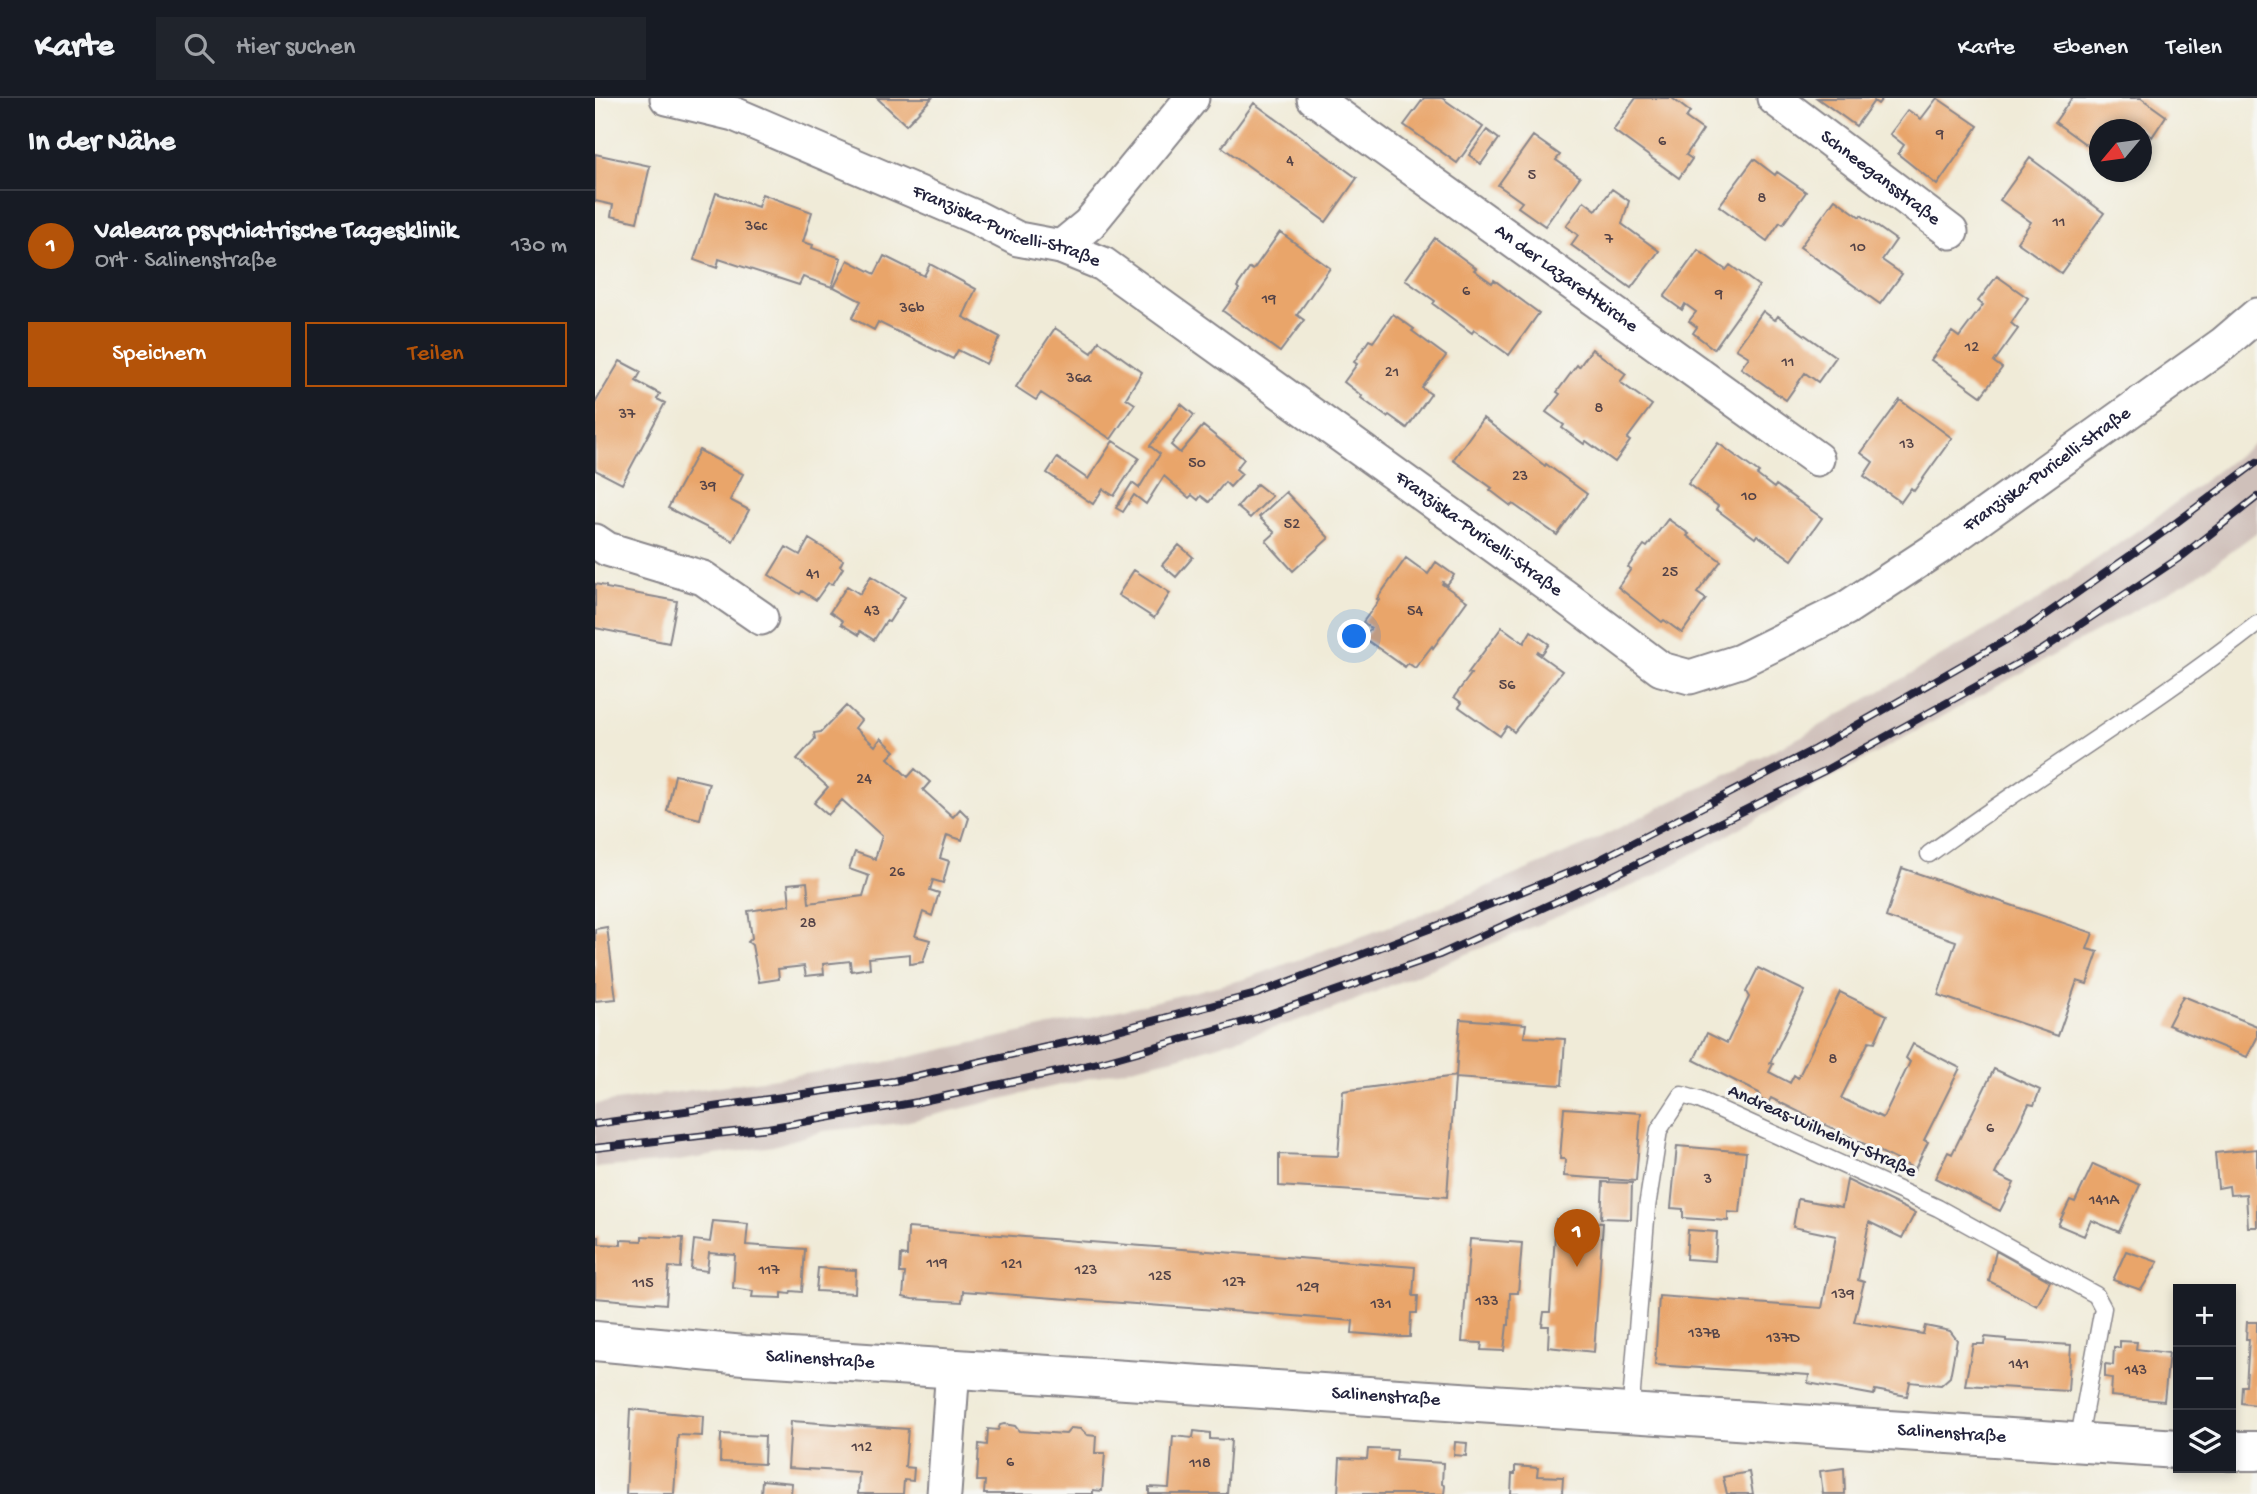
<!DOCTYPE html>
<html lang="de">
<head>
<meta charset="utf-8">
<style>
  :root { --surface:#171b24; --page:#20242c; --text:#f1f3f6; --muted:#9ea1a6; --line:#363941; --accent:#b45309 }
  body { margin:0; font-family:"Gochi Hand",sans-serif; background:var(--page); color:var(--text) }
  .controls { position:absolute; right:21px; bottom:21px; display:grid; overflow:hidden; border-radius:0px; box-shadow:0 4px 10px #0003 }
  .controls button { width:63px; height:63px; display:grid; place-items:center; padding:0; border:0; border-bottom:2px solid var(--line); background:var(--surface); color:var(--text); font:35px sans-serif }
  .compass { position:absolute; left:1494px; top:21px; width:63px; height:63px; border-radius:50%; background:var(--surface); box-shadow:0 4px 10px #0003; rotate:241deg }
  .you { position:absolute; left:760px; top:539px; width:24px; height:24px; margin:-18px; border:5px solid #fff; border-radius:50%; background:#1a73e8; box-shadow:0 0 0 10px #1a73e833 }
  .badge { display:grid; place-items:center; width:46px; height:46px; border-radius:50%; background:var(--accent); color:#fff; font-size:23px; font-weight:700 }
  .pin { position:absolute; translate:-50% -58px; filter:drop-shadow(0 2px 4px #0008) }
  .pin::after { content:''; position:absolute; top:37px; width:24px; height:21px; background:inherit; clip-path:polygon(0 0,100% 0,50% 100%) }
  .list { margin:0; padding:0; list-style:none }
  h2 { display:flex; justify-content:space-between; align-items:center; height:91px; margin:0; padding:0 28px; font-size:30px }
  h2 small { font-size:23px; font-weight:400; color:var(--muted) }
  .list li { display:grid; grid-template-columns:46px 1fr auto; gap:21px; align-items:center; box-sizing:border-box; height:112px; padding:0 28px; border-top:2px solid var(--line) }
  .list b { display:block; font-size:26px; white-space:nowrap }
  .list p { margin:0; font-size:23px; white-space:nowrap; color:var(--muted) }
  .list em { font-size:23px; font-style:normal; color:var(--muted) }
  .actions { display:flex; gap:14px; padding:21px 28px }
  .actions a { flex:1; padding:16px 0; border:2px solid var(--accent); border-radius:0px; text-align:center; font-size:24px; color:var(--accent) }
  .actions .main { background:var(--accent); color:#fff }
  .icon { flex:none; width:38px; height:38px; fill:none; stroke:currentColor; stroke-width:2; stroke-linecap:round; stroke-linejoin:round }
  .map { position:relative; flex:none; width:1662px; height:1396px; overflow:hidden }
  header { display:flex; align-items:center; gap:42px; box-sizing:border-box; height:98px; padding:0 35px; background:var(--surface); border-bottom:2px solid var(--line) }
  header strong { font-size:33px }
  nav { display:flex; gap:38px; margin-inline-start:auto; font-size:24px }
  .search { width:490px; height:63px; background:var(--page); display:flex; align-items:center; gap:18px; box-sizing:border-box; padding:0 24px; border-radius:0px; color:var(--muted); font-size:26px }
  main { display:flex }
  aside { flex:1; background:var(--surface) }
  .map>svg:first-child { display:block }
  .railway { fill:#cfc0ba }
  .building { fill:#e9a56b }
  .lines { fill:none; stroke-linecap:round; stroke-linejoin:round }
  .lane-casing { stroke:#89868a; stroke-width:19 }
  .street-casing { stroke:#89868a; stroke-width:37 }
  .primary-casing { stroke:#89868a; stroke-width:42 }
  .lane { stroke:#fff; stroke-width:16 }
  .street { stroke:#fff; stroke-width:33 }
  .primary { stroke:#fff; stroke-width:38 }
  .rail-casing { stroke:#22223b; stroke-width:8 }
  .rail { stroke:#f6f6f2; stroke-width:5; stroke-dasharray:16; stroke-linecap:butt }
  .labels { text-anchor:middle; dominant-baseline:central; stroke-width:6; stroke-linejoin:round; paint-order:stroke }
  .number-label { font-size:16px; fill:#544347 }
  .street-label { font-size:19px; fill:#22223b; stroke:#f6f6f2 }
</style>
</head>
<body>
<header>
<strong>Karte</strong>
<div class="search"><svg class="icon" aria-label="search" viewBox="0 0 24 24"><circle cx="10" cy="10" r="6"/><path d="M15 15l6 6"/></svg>Hier suchen</div>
<nav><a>Karte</a><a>Ebenen</a><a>Teilen</a></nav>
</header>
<main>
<aside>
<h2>In der Nähe<small></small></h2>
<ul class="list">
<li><span class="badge">1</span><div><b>Valeara psychiatrische Tagesklinik</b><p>Ort · Salinenstraße</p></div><em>130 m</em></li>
</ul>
<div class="actions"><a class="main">Speichern</a><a>Teilen</a></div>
</aside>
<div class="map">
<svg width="1662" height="1396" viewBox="0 0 1662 1396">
  <rect width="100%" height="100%" fill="#f6f6f2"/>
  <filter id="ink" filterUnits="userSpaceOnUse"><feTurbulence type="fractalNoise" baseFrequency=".0143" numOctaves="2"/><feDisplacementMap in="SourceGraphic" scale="14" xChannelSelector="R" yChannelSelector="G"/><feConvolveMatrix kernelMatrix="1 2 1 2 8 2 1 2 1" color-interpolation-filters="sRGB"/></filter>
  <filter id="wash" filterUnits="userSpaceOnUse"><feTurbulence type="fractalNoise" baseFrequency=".00686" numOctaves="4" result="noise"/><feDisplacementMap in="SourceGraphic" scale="28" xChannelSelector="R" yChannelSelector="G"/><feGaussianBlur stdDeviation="1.57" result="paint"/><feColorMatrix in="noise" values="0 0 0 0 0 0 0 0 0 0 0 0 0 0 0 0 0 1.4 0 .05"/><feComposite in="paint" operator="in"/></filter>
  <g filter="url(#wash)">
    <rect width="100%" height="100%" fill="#f0ebd8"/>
    <path class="railway" d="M1662,343v91l-58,43 -555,306 -315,130 -147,45 -281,67 -77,8 -51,15 -101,16 -77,6v-64l286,-41 202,-44 162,-40 175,-64 165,-70 219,-110 231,-133 116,-81z"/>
    <g id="blocks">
      <path class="building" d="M282,0h55l-26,27z
        M829,0h18l41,29 -26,36 -53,-38z
        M1041,0h36l18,14 -4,6 17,12 -17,25 6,4 -13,19 -66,-48z
        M1222,0h66l-5,6 -4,-3 -18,25z
        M1342,0l41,28 -41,59 -39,-31 6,-9 -14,-11 18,-24 13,9z
        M1477,0h69l25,18 -14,21 -17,-12 -3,5h-33v24l-44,-32z
        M659,5l103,75 -31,44 -104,-75z
        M892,32l12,9 -18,25 -12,-9z
        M938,38l27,19 -4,5 24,17 -35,49 -27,-19 4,-5 -24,-17z
        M0,56l55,12 -13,56 -26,-6 2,-11 -18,-4z
        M1435,60l74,55 -43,60 -44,-31 14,-20 -31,-22z
        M1159,61l21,16 2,-3 29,20 -23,32 -3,-2 -13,19 -48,-35z
        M1017,91l17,12 -7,23 37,27 -28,37 -60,-43 7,-10 -12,-9 18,-25 12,9z
        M121,95l42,14 4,-13 50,18 -9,30 10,3 -1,3 29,10 -9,29 -29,-10 -4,8 -80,-26 -2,9 -23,-8z
        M1240,101l25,18 1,-2 35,25 -14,20 20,14 -22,30 -80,-57z
        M685,134l50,36 -33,47 7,5 -24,32 -57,-41 16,-22 -2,-2 13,-19 3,2z
        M840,140l41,30 -2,2 18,13 2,-3 45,33 -30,42 -35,-25 -2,3 -39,-29 2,-3 -30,-21z
        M1103,152l28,20 4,-5 29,21 -45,63 -21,-16 4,-6 -8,-6 7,-9 -11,-8 -3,6 -18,-13z
        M289,158l40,20 6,-12 46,25 -13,28 37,20 -14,27 -28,-14 -5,9 -75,-37 -4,8 -22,-12 9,-17 -27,-14 14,-27 27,14z
        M1402,178l31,22 -17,25 7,6 -24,33 8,6 -21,28 -50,-36 21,-28 7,5 24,-32 -5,-4z
        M1168,213l12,9 3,-4 58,41 -18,25 -13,-9 -19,27 -45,-32 8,-11 -13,-8z
        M798,216l21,15 -2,2 34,25 -24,32 9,6 -24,34 -18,-13 -2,2 -26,-19 1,-2 -18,-14 13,-18 -3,-2 15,-22 4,2z
        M460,230l37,25 7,-12 43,31 -16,26 9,6 -24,35 -70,-46 -5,7 -20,-13z
        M997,251l34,25 -6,8 32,23 -25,34 3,2 -15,21 -29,-21 -2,3 -22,-16 2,-3 -18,-13 14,-18 -3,-2 20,-27 2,2z
        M25,263l21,11 -5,9 24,13 -3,5 8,4 -43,81 -27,-14v-67z
        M1305,302l52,38 -38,53 -3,-3 -10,14 -37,-26 9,-14 -12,-9z
        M586,306l13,11 -23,30 9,8 23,-27 41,33 -8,10 6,5 -12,13 -5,-5 -16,20 -8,-6 -3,4 -6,-5 -3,3 -25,-22 -18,28 -12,-9 -11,17 -7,-4 16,-25 7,5 21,-34 -10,-8z
        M888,320l62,48 1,-2 41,30 -30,41 -44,-31 -2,2 -21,-16 2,-2 -39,-28z
        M518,343l26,17 -25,38 -11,-7 -10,15 -46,-31 10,-15 31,21z
        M1123,345l41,30 -2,2 17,13 2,-3 46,33 -30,42 -35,-25 -2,3 -39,-29 2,-3 -30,-22z
        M104,352l44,24 -13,26 19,10 -16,31 -65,-33z
        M662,386l15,12 -22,22 -13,-11z
        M691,394l43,46 -36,33 -27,-30 9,-8 -16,-16z
        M1073,421l21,15 -2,2 34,25 -24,32 9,6 -24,34 -18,-13 -2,2 -44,-35 13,-18 -3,-2 16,-22 3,2z
        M214,441l34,21 -3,6 3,2 -10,16 -5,-1 -12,17 -14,-9 -2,3 -31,-19 17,-28 14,8z
        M584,447l14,12 -17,20 -14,-12z
        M811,460l22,16 8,-12 18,13 -7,10 -4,-3 -1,2 25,17 -34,47 -1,-2 -17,22 -7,-5 -3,4 -41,-29 7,-10 -8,-6 16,-22 -2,-1z
        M539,472l36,23 -16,25 -36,-23z
        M276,478l34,21 -16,25 -3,-1 -12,19 -14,-9 -1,4 -18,-11 2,-3 -13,-9 17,-26 13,8z
        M0,486l11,2v2l71,13 -8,42 -74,-15z
        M907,529l22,16 7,-12 18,13 -7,10 -4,-3 -1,2 25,18 -48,61 -7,-6 -7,10 -41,-29 3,-4 -8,-6 17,-23 -3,-1z
        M251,608l15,14 -6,8 20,18 6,-8 14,13 -7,7 20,19 7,-8 15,13 -7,8 30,27 7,-8 9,9 -7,22 -15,-5 -7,23 9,3 -6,22 -10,-3 -3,10 9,3 -7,23 -9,-4 -8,24 15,4 -7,22 -13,2v-10l-41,4 1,10 -19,3 -1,-10 -27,3 1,10 -18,2 -2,-10 -26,3 1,10 -20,3 -7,-37 -4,-3 4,-4 -4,-27 42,-6 -2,-21 19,-2 2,21 54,-7 6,-20 -20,-7 6,-17 20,7 7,-23 -40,-36 -14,15 -14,-12 14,-16 -31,-28 18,-20 -1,-6 7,-1z
        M80,677l34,8 -9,36 -33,-8z
        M1307,770l191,65 -6,16 11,3 -11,32 -10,-3 -19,55 -120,-41 18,-54 -70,-24z
        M12,829l9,72 -21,2v-72z
        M1163,870l47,23 -35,72 3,1 -4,8 21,11 4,-8 4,3 42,-86 47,23 -12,27 -6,-1 -28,57 42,20 27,-56 -4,-4 7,-14 47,24 -36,72 4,2 -13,27 -144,-71 -3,5 -8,-4 -1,-6 -65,-33 13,-27 20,10 22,-46 -3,-5z
        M1588,898l74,30v12l-10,19 -79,-32z
        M865,921l66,5 -2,13 41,2 -3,46 -107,-7 -8,119 -168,-11v-32l59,2 5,-65 113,-15z
        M1399,971l46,21 -6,15 -5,-1 -34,70 19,9 -14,28 -65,-33 13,-26 4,2z
        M969,1010l77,5 -5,68 -72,-5 1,-17h-5z
        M1082,1048l69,6 -6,61 -12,-1v9l-45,-3v-9l-12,-1z
        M1662,1051v78h-9l-2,-33 -16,1 -1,-9 -11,2 -3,-35z
        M1498,1066l47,21 -21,47 -28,-12 -7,16 -26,-11 12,-25 5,2z
        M1252,1082l68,33 -13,25 -33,-16 -11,58 6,2 -10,40 69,12 2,-8 25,5 7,9 -7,37 -9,8 -31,-3 -3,14 -32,-6 -1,5 -66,-12 1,-8 -154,-10 4,-69 163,12 14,-72 -43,-9 5,-28 44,8z
        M1008,1084l29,1 -1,36 -30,-1z
        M961,1121l47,4 -9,129 -46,-5 1,-21h-7l2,-14h6z
        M118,1123l35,3 -2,21 59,4 -3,43 -11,-1 -1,3 -8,-1v5l-30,-1 1,-6 -20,-3 2,-33 -26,-2 -2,18 -16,-2 3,-29 16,2z
        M313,1130l507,39 -2,29h5l-1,17h-6l-1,24h-10l-48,-4 1,-12 -84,-7 -306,-23 -1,11 -50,-3 -9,-2 2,-24h-5l1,-18 6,1z
        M1093,1132l29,2 -2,29 -29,-2z
        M47,1138l41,2 -2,30 -12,-1 -3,37 -71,-6v-61h4v7l22,1v-5l21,1z
        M875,1141l52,4 -4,50h-8l-1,32h-2l-3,26 -23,-1 1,-7 -20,-1z
        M1401,1153l54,30 -13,25 -48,-25z
        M1531,1153l32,11 -17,28 -28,-10z
        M223,1170l38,2 -1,23 -39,-2z
        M1652,1224h10v83l-16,-2 1,-17h4l3,-47h-3z
        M1390,1239l21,2v2l65,4 -3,46 -103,-6 8,-41h11z
        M1525,1243l17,1 -1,7 33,4 -5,48 -53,-5 1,-18 -7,-1v-13l8,1 1,-18 6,1z
        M35,1311l73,7 -1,20 -24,-1 -4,59h-48z
        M196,1323l117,8 -3,38 9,1 -1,13 -9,-1 -1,14h-45l1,-22 -71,-4z
        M409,1326l11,2 4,5 47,3 5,-6 10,1 6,6 9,1 -1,17h10l-3,38 -9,-1v4h-109l1,-13h-8l2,-37 8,1 1,-16 10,1 2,-5z
        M599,1333l16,2v6l21,1 -4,54h-78v-7l20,1 4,-52 20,2z
        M126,1336l44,2 -1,28 -44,-2z
        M860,1344l12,1 -1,13 -12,-1z
        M773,1351l29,1 -1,10 47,3 -1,21 3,2 -1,8h-106l2,-36 27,1z
        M920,1368l23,2 -1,8 26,1 -1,17h-51l1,-20h3z
        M1249,1370l1,26h-22l-3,-23z
        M1154,1374l4,22h-26l-4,-17z
        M167,1382l30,3 -1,11h-30z"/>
    </g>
  </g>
  <g filter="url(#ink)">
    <use href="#blocks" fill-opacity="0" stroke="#89868a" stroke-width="2"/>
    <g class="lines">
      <g class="lane-casing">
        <path id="lane" d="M1334,756c108,-79 223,-148 328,-230
          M1037,1315v-22l15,-184 12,-77 23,-35 17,5 239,108 158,87 7,13 -25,135"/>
      </g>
      <g class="street-casing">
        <g id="street">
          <path id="s1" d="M72,0l67,16 241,103 43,22 43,8 42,17 461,332 97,73 29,8 50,-16 105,-52 99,-65 279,-200 34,-29"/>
          <path id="s2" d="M719,0l503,361"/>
          <path id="s3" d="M1179,0l177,134"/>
          <path d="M466,149l28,-23 103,-126"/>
          <path d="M0,443l12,8 96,29 58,40"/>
          <path d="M349,1396l9,-127"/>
        </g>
      </g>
      <g class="primary-casing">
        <g id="primary">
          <path id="s4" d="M0,1243l149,14 1434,94"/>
          <path d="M1636,1353h26"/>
        </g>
      </g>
      <use href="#lane" class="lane"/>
      <use href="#street" class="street"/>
      <use href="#primary" class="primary"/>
      <g class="rail-casing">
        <path id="rail" d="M0,1026l299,-43 201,-45 161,-42 173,-65 166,-67 220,-113 212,-121 138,-97 92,-69
          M0,1050l173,-20 150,-26 176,-38 164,-46 181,-63 167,-76 218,-108 218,-121 140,-94 75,-59"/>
      </g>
      <use href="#rail" class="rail"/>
    </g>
  </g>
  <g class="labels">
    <g class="number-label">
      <text x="1345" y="37">9</text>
      <text x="1067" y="44">6</text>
      <text x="695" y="64">4</text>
      <text x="937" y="78">5</text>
      <text x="1167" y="101">8</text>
      <text x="1464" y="125">11</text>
      <text x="161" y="129">36c</text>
      <text x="1014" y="142">7</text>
      <text x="1263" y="150">10</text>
      <text x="871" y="194">6</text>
      <text x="1124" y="197">9</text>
      <text x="674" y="202">19</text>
      <text x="317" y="211">36b</text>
      <text x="1377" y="250">12</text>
      <text x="1193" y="265">11</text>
      <text x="797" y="275">21</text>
      <text x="484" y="281">36a</text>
      <text x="1004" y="311">8</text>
      <text x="32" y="317">37</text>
      <text x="1312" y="347">13</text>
      <text x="602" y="366">50</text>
      <text x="925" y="379">23</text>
      <text x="113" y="389">39</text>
      <text x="1154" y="399">10</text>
      <text x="697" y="427">52</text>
      <text x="1075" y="475">25</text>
      <text x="218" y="477">41</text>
      <text x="277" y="514">43</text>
      <text x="820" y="514">54</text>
      <text x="912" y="588">56</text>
      <text x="269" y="682">24</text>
      <text x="302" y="775">26</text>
      <text x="213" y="826">28</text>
      <text x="1238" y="962">8</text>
      <text x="1395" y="1031">6</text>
      <text x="1113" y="1082">3</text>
      <text x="1509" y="1103">141A</text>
      <text x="342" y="1166">119</text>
      <text x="417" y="1167">121</text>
      <text x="174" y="1173">117</text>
      <text x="491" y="1173">123</text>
      <text x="565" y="1179">125</text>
      <text x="639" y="1185">127</text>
      <text x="48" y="1186">115</text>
      <text x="713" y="1190">129</text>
      <text x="1248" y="1197">139</text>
      <text x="892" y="1204">133</text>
      <text x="786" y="1207">131</text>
      <text x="1109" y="1236">137B</text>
      <text x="1188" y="1241">137D</text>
      <text x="1424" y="1267">141</text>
      <text x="1541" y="1273">143</text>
      <text x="267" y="1350">112</text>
      <text x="415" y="1365">6</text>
      <text x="605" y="1366">118</text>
    </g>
    <g class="street-label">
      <text stroke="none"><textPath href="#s3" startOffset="133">Schneegansstraße</textPath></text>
      <text stroke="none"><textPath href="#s1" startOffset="364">Franziska-Puricelli-Straße</textPath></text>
      <text stroke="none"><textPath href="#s2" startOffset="310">An der Lazarettkirche</textPath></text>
      <text stroke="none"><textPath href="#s1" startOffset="1603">Franziska-Puricelli-Straße</textPath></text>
      <text stroke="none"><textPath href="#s1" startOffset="931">Franziska-Puricelli-Straße</textPath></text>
      <text transform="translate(1227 1034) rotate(24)">Andreas-Wilhelmy-Straße</text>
      <text stroke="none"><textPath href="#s4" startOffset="226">Salinenstraße</textPath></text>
      <text stroke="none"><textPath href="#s4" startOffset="793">Salinenstraße</textPath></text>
      <text stroke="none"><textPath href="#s4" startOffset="1360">Salinenstraße</textPath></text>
    </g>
  </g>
</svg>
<div class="controls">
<button>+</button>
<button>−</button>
<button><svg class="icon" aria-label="layers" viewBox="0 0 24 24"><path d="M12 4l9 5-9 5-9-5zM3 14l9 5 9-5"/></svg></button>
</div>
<svg class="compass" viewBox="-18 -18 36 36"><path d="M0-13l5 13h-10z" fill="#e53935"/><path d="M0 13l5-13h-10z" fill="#9ea1a6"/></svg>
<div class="you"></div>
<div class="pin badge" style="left:982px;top:1169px">1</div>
</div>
</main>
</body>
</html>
